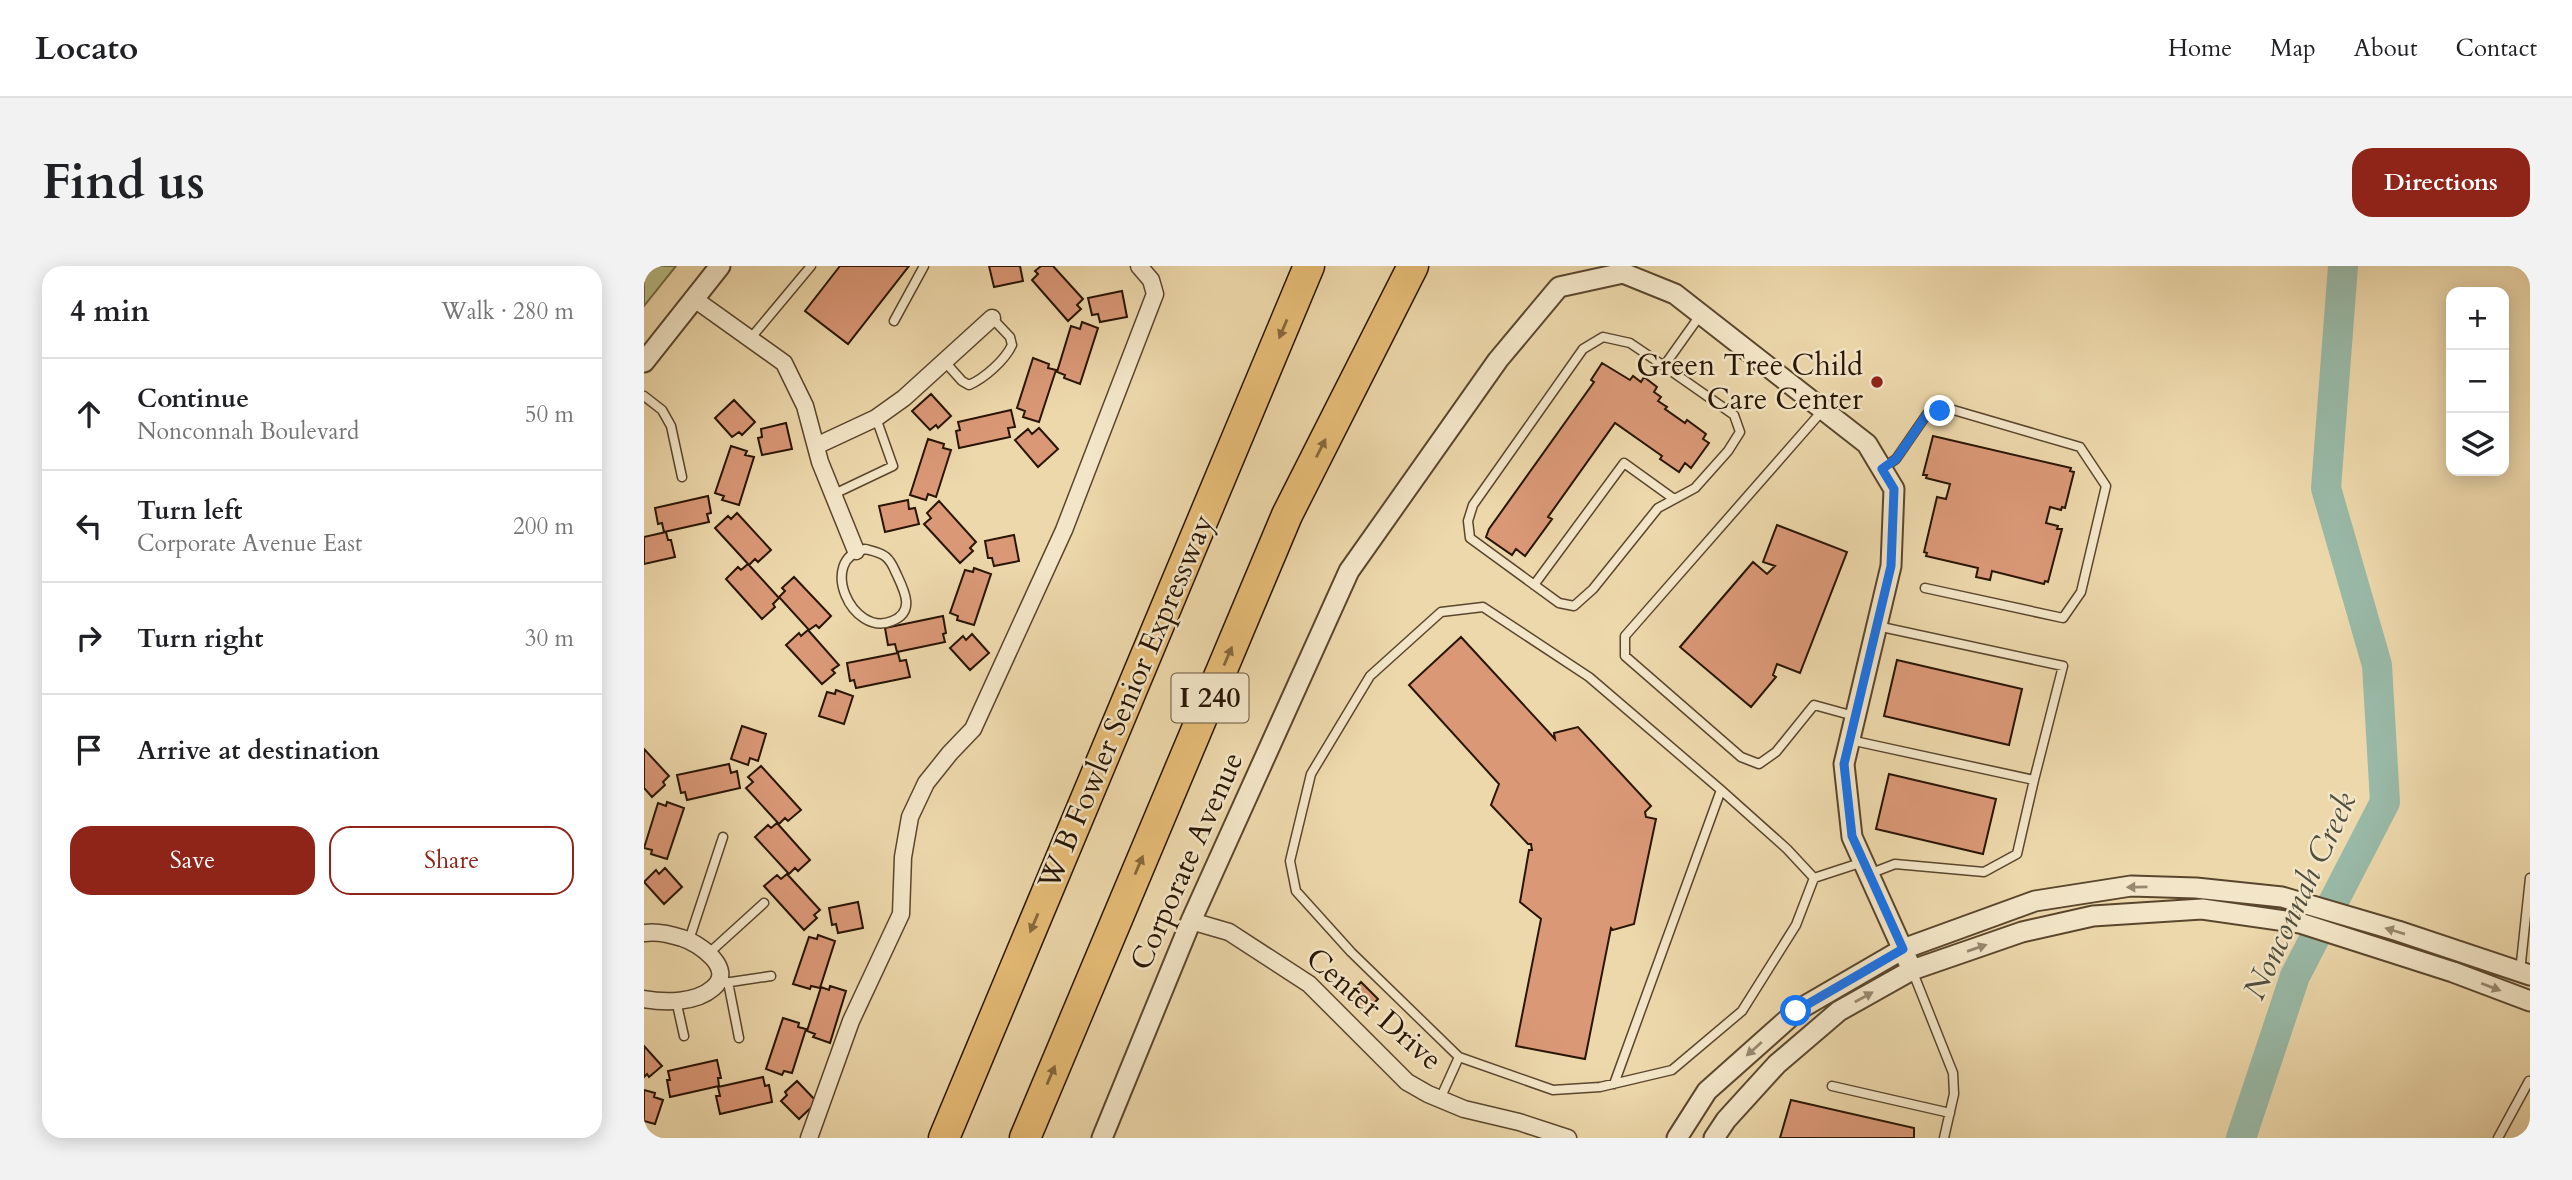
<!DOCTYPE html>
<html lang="en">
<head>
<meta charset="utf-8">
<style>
  :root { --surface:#fff; --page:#f2f2f2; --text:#202124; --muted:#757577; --line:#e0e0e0; --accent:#8f2418 }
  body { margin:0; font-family:Cardo,serif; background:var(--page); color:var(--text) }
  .controls { position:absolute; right:21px; top:21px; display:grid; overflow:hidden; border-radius:14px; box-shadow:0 4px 18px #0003 }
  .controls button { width:63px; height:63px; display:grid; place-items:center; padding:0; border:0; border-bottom:2px solid var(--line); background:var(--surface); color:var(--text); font:35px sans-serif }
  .stop { position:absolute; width:21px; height:21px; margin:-16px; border:5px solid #1a73e8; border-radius:50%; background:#fff }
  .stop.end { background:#1a73e8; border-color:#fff; box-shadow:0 2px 7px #0008 }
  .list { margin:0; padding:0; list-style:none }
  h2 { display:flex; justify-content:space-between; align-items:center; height:91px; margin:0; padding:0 28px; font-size:30px }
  h2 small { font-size:23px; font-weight:400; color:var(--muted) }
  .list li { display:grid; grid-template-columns:46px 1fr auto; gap:21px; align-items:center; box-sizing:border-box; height:112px; padding:0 28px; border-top:2px solid var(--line) }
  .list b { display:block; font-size:26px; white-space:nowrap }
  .list p { margin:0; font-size:23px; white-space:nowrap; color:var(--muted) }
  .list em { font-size:23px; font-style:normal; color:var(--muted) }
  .actions { display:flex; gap:14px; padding:21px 28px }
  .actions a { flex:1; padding:16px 0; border:2px solid var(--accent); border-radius:21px; text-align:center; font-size:24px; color:var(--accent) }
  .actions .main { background:var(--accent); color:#fff }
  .icon { flex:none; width:38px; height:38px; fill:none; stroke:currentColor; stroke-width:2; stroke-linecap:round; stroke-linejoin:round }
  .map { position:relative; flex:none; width:1886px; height:872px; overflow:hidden; border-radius:21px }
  header { display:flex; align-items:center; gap:42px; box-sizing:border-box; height:98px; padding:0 35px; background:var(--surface); border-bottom:2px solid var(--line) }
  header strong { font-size:33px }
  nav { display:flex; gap:38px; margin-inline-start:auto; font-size:24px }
  .intro { display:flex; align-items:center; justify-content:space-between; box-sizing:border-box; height:168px; padding:0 42px }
  h1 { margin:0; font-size:49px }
  .button { padding:18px 32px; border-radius:21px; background:var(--accent); color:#fff; font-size:24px; font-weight:700 }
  main { display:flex; gap:42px; padding:0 42px }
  aside { flex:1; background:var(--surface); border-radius:21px; box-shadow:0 4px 18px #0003 }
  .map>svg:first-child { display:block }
  .park { fill:#babe87; stroke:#726a45; stroke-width:2 }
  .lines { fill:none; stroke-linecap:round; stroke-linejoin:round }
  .river { stroke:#99baa8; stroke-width:30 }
  .building { fill:#da9877; stroke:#291503; stroke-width:2 }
  .service-casing { stroke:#5a462d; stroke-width:11 }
  .minor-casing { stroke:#5a462d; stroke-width:19 }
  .tertiary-casing { stroke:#5a462d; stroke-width:23 }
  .motorway-casing { stroke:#291503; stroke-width:33 }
  .service { stroke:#f3e6c8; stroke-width:8 }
  .minor { stroke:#f3e6c8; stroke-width:16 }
  .tertiary { stroke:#f3e6c8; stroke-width:19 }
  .motorway { stroke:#e6bc76; stroke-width:30 }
  .oneway { fill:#88683c }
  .oneway2 { fill:#98886f }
  .route { stroke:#1a73e8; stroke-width:9 }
  .poi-dot { fill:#8f2418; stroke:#f3e6c8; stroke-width:2.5 }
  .labels { text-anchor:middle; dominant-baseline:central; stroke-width:5; stroke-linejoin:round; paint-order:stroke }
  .shield { fill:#f3e6c8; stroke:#66543e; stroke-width:2 }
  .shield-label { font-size:28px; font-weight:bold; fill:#291503 }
  .poi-label { font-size:30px; fill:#291503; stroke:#f3e6c8; text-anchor:end }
  .street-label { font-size:30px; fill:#291503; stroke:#f3e6c8 }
  .water-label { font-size:32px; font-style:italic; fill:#504f3d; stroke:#f3e6c8 }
</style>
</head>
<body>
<header>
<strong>Locato</strong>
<nav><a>Home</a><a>Map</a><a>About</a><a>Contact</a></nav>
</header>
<div class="intro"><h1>Find us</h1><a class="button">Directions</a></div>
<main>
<aside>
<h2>4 min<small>Walk · 280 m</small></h2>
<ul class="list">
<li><svg class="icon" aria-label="ahead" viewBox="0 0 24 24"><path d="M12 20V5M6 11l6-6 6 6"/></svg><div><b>Continue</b><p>Nonconnah Boulevard</p></div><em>50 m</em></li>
<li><svg class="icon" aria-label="left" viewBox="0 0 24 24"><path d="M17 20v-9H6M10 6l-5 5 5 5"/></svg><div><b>Turn left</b><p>Corporate Avenue East</p></div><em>200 m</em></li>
<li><svg class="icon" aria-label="right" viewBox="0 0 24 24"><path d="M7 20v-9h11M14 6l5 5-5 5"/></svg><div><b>Turn right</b></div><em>30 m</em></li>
<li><svg class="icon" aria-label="arrive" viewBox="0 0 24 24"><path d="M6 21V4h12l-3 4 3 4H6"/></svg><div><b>Arrive at destination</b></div></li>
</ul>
<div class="actions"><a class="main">Save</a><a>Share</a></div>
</aside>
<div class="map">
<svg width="1886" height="872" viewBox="0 0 1886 872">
  <rect width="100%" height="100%" fill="#edd8ab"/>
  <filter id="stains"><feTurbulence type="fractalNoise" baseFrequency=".00286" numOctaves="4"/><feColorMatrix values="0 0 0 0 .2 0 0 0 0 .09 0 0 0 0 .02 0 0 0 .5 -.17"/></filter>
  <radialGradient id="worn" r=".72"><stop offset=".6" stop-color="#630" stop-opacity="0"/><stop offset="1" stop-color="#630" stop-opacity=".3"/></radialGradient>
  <path class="park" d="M0,0h32l-32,40z"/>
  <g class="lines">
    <path class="river" d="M1597,872l54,-162 90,-174 -8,-137 -51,-177 17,-222"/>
  </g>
  <path class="building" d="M196,0h69l-61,78 -43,-33z
    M345,0h31l3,15 -29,6z
    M397,0h12l30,33 -6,6 4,4 -13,12 -36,-41 6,-6 -3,-3z
    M478,25l5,26 -27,5 -2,-8 -6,1 -4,-17z
    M438,56l16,6 -18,56 -16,-6 1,-3 -8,-3 14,-46 9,3z
    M389,92l16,6 -1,4 8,2 -17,52 -16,-5 2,-6 -8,-3z
    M958,97l28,17 3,-4 8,6 3,-5 13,10 -3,5 7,5 -3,4 9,6 -2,2 20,14 2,-3 19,14 -3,5 6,4 -18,25 -6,-5 -6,9 -19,-13 2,-3 -47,-33 -67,94 4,2 -27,37 -9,-7 -4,6 -26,-18 3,-8 105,-147 -3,-2z
    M287,128l20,22 -13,12 -2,-3 -6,5 -18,-19z
    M90,134l21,22 -13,13 -3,-3 -7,5 -17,-19z
    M367,144l4,17 -7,1 2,9 -51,11 -3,-17 4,-1 -2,-8z
    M142,157l6,26 -30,6 -4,-17 4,-1 -1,-8z
    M395,162l19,21 -20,18 -23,-27 13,-11 4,5z
    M1289,170l138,32 -1,3 4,1 -9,36 -3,-1 -1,3 -11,-3 -4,16 12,3 -1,3h5l-14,53 -3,-1 -1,3 -52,-13 -2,9 -14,-3 2,-9 -52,-12 1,-3 -3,-1 13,-55 9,2 4,-15 -24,-6 1,-3h-4z
    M284,173l16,5 -1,4 8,2 -15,47 -8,-3 -2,6 -16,-5z
    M87,180l16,5 -2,4 9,2 -15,48 -17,-5 2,-4 -9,-3z
    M64,230l3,17 -4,1 2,8 -45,10 -2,-9 -4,1 -3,-16z
    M264,234l1,9 6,-1 4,16 -34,8 -6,-26z
    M295,235l37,41 -6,6 3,3 -13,12 -36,-39 7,-6 -4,-5z
    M93,247l34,37 -13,12 -3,-3 -6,6 -34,-37 13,-12 3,3z
    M1133,259l70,27 -47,121 -23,-9 -4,11 3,2 -25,30 -71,-60 73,-85 14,12 8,-8 -12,-4z
    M22,266l2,8h3l4,17 -31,7v-27z
    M370,269l5,26 -25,5 -2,-8h-4l-3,-17z
    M104,298l31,34 -6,6 2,3 -13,12 -36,-40 12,-12 3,3z
    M330,302l17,6 -17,51 -17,-5 1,-4 -8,-3 15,-43 8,2z
    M150,311l37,39 -12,12 -3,-3 -7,5 -30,-33 6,-6 -3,-3z
    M299,350l3,17 -3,1 2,8 -48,10 -2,-8 -7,1 -3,-17z
    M164,364l31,35 -7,5 3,3 -13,11 -36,-39 13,-12 2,3z
    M328,368l17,19 -19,17 -20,-22 13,-12 3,4z
    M817,371l94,102 -1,-6 24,-6 73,79 -6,6 1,5 10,2 -22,105 -21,6 -2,-2 -26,131 -69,-13 25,-127 -21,-17 9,-52h3l-1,-6h-3l-37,-39 8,-21 -90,-99z
    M254,387l2,8 6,-1 4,17 -54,11 -2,-8 -4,1 -3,-18z
    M1253,394l125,29 -13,56 -125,-29z
    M192,424l17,6 -9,28 -25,-8 8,-24 8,2z
    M98,460l24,8 -8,27 -8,-3 -2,7 -17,-6z
    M0,483l25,27 -6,6 2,3 -13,12 -8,-9z
    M85,498l2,9 6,-2 3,17 -53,12 -2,-8 -4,1 -4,-18z
    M117,500l40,44 -13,11 -3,-3 -6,6 -33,-36 7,-6 -5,-5z
    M1245,508l107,25 -13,55 -107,-25z
    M23,536l17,6 -17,51 -16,-5 1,-4 -8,-2 14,-45 8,3z
    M133,557l33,37 -12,11 -3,-3 -6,6 -34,-37 13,-12 3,3z
    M21,602l17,19 -18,17 -20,-22 12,-12 3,4z
    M143,608l33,36 -6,5 3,3 -13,12 -40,-44 13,-11 4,4z
    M214,636l5,26 -25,5 -2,-9 -4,1 -3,-17z
    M174,669l17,6 -15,47 -9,-2 -1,3 -17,-5 16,-47 8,2z
    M717,716l17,17 -14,14 -17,-16z
    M186,720l16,5 -16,52 -17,-6 2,-3 -8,-3 14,-44 8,3z
    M139,752l16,5 -1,4 8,2 -14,44 -8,-2 -2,4 -16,-6z
    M0,780l18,20 -13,11 -2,-3 -3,3z
    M73,794l4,18h-3l1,8 -49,11 -3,-17h3l-2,-9z
    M119,811l2,9 4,-1 3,17 -52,12 -4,-18h4l-2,-9z
    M153,815l20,21 -18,17 -18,-18 6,-6 -2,-3z
    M0,824l11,3 -1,4 9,3 -8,24 -11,-3z
    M1147,834l123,28v10h-134z"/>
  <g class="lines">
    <g class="service-casing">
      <path id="service" d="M250,55l30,-55
        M106,73l61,-73
        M301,96l17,19 7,4c16,-7 36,-25 43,-40l-2,-8 -18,-19
        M1020,100l70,49 6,17 -12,19 -33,37 -37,20 -65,81 -19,17 -15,-3 -89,-65 -2,-17 5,-16 110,-156 20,-12 27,6 34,23 37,-52
        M0,130l18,14 9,16 11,51
        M1179,144l-198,226v20l116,101 18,7 17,-12 38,-47 40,11
        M1238,203l14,-10 31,-45 23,-5 130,38 26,39 -25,106 -18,26 -138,-30
        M188,229l61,-29 -17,-48
        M221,283c8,2 15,3 21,8 6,5 8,12 11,18 8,17 18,37 -5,46 -40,17 -75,-62 -27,-72z
        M890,319l90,-122 50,36
        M1233,360l186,40 -29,114
        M1206,474l184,40 -17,74 -33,18 -89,-8 -26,10
        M1170,612l-18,47 -54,86 -70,59 -72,17 -47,3 -94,-33 -108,-105 -55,-61 -6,-30 21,-87 59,-98 71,-64 42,-5 106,70 132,113 66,59 27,29 49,-16
        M45,674l34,-103
        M65,687l55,-50
        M1268,704l41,103 1,21 -10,44
        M1876,706l10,-94
        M84,716l11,56
        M80,717l47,-7
        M32,734l8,36
        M970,818l107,-294
        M1188,820l118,27
        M796,833l19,-42
        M1854,872l31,-57"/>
    </g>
    <g class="minor-casing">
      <path id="minor" d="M49,32l91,65 21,43 15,56 36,89
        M172,180l60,-28 28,-20 88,-80
        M547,655l38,11 80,52 98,98 21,12 36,15 55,13 49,16
        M0,667c13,-2 26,1 38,5 17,5 54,31 31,50 -17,15 -48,15 -69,11
        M165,872l42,-117 50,-107 2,-57 7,-40 16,-34 24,-30 23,-24 91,-199 91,-236 -4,-14 -12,-14"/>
    </g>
    <g class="tertiary-casing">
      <path id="tertiary" d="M0,96l76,-96
        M458,872l89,-217 158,-350 149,-211 61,-73 64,-14 52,21 192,150 27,45 -3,77 -47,198 8,73 60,133
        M1033,872l30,-47 91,-81 105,-61 132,-48 96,-15 65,2 86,9 116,34 132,44
        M1070,872l12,-18 51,-56 62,-53 73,-41 110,-38 71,-16 109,-7 98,14 153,49 77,29"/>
    </g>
    <g class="motorway-casing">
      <path id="motorway" d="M300,872l365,-872
        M381,872l262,-623 126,-249"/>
    </g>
    <use href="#service" class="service"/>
    <use href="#minor" class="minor"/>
    <use href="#tertiary" class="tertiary"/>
    <use href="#motorway" class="motorway"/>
  </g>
  <defs><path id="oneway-solid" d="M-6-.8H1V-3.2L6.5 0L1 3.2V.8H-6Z" transform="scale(1.75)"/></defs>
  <g class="oneway">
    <use href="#oneway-solid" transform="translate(639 63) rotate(113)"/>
    <use href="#oneway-solid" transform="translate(677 182) rotate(-63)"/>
    <use href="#oneway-solid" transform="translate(584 390) rotate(-67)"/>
    <use href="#oneway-solid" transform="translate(495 599) rotate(-67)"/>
    <use href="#oneway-solid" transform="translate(390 657) rotate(113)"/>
    <use href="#oneway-solid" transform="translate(407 809) rotate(-67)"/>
  </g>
  <g class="oneway2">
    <use href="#oneway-solid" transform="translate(1493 621) rotate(179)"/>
    <use href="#oneway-solid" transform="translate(1751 665) rotate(-163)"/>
    <use href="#oneway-solid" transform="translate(1333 682) rotate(-19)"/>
    <use href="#oneway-solid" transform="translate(1847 721) rotate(21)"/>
    <use href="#oneway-solid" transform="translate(1220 731) rotate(-29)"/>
    <use href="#oneway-solid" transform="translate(1110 783) rotate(138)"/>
  </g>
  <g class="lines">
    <path class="route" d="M1152,745l107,-62 -51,-113 -8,-72 47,-198 3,-77 -12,-20 14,-10 31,-45 13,-3"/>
  </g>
  <circle class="poi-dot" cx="1233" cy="116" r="7"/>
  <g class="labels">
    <rect class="shield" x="527.5" y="407.5" width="77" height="49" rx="5"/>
    <g class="shield-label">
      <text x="566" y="432">I 240</text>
    </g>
    <g class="poi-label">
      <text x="1219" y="99">Green Tree Child<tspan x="1219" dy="34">Care Center</tspan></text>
    </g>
    <g class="street-label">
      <text transform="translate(482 436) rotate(-67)">W B Fowler Senior Expressway</text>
      <text transform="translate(543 595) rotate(-66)">Corporate Avenue</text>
      <text transform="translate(730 743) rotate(41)">Center Drive</text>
    </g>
    <g class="water-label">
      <text transform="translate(1656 630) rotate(-65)">Nonconnah Creek</text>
    </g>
  </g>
  <rect width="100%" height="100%" filter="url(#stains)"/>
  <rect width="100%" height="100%" fill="url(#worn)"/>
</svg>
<div class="controls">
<button>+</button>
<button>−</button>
<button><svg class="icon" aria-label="layers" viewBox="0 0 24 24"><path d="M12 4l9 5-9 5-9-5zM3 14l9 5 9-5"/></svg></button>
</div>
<div class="stop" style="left:1152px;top:745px"></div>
<div class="stop end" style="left:1296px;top:145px"></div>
</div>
</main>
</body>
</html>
